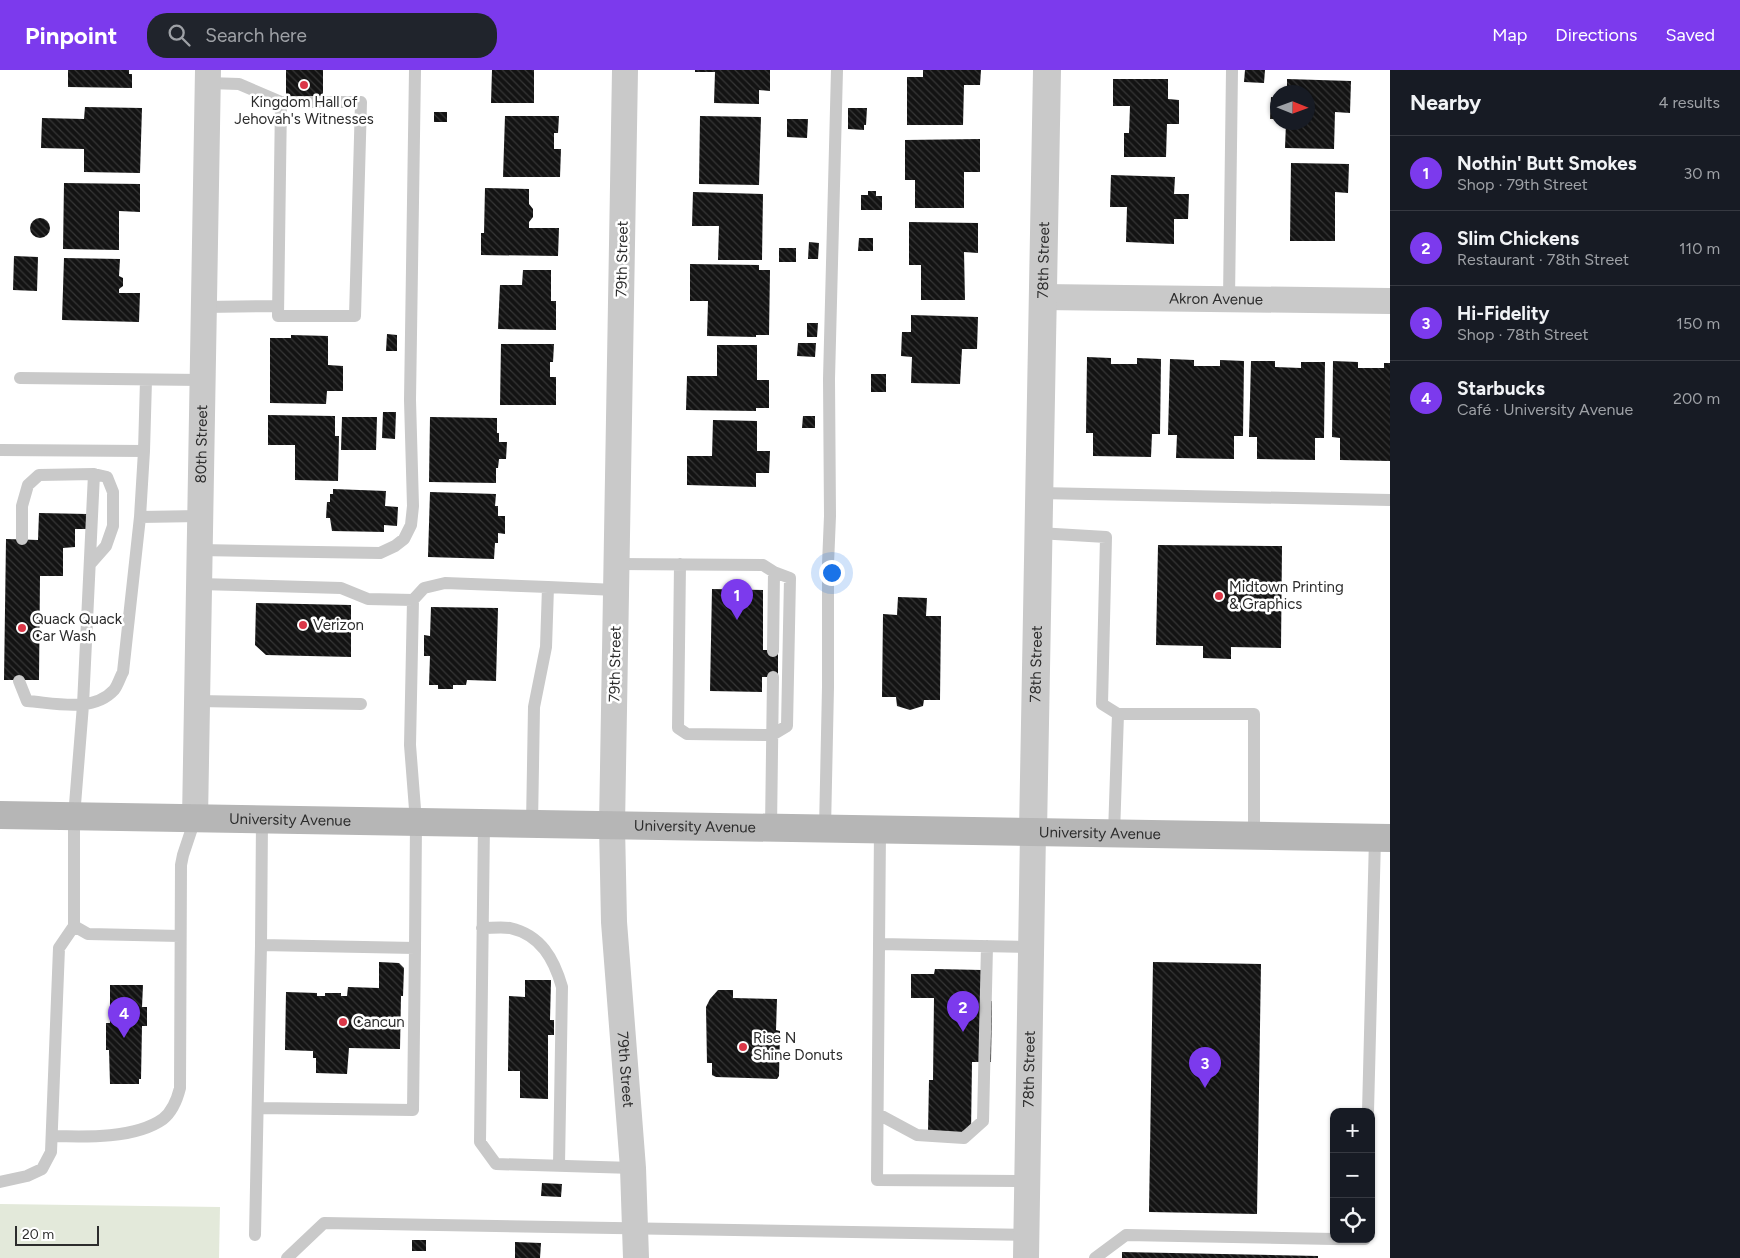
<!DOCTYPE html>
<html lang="en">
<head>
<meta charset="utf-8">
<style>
  :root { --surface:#171b24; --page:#20242c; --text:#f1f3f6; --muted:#9ea1a6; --line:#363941; --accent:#7c3aed }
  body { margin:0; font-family:Figtree,sans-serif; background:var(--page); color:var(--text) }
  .controls { position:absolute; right:15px; bottom:15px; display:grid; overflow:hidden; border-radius:10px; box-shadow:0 1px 4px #0004 }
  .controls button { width:45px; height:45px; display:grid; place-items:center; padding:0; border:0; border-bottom:1px solid var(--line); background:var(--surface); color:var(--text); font:25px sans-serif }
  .compass { position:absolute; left:1270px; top:15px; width:45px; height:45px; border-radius:50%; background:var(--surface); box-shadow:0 1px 4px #0004; rotate:91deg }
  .scale { position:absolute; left:15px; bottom:12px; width:84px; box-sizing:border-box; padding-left:5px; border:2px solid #2c2c2c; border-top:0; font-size:14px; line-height:18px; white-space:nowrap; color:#2c2c2c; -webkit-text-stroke:4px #fff; paint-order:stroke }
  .you { position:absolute; left:831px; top:502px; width:18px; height:18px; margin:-12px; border:4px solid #fff; border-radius:50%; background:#1a73e8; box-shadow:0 0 0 8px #1a73e833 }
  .badge { display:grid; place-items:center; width:32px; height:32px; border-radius:50%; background:var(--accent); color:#fff; font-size:16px; font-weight:700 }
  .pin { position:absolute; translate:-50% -41px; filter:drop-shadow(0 1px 2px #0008) }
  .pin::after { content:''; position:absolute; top:26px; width:18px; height:15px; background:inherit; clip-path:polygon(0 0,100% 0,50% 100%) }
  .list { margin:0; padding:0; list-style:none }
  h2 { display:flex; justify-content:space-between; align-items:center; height:65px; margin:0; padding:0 20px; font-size:21px }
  h2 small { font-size:16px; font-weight:400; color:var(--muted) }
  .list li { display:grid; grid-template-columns:32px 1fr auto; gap:15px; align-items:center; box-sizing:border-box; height:75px; padding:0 20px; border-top:1px solid var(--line) }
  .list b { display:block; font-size:19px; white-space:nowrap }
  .list p { margin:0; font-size:16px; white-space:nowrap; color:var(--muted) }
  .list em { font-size:16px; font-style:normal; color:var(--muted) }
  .icon { flex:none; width:28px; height:28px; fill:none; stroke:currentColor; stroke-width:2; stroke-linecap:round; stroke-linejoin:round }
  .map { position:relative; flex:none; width:1390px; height:1188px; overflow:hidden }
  header { display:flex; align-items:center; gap:30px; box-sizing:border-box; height:70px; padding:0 25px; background:var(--accent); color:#fff }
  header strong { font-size:24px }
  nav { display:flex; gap:28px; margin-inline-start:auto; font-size:18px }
  .search { width:350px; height:45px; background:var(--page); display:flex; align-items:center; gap:12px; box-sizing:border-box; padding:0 18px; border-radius:20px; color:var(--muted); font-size:19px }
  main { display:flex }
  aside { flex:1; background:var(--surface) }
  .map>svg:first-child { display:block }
  .green { fill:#e3e9da }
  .building { fill:url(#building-back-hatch) }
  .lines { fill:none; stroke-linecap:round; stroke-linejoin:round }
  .service { stroke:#c9c9c9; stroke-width:12 }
  .minor { stroke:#c9c9c9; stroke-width:26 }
  .tertiary { stroke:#c9c9c9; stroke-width:28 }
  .secondary { stroke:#b6b6b6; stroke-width:28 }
  .poi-dot { fill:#db3748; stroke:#fff; stroke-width:2 }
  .labels { text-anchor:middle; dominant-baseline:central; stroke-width:5; stroke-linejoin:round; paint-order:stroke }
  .poi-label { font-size:15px; fill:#2c2c2c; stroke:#fff; text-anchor:start }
  .street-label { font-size:15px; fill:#2c2c2c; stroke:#fff }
</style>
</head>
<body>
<header>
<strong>Pinpoint</strong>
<div class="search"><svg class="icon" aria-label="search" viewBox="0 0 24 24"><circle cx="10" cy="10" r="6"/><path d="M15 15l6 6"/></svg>Search here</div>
<nav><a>Map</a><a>Directions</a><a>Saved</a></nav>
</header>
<main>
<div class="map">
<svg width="1390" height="1188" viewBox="0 0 1390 1188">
  <defs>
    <pattern id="building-back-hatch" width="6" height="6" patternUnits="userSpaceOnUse" patternTransform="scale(1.25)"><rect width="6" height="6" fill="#131313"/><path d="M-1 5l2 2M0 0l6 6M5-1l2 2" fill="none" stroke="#363636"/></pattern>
  </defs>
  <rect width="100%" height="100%" fill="#fff"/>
  <path class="green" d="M0,1134l220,3 -1,51h-219z"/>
  <path class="building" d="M68,0h61v4h3v14l-64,-1z
    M286,0h37v29h-37z
    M492,0h42v33h-43z
    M695,0h75v21l-11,-1v14l-45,-1 1,-31h-20z
    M923,0h58l-1,15h-16l-1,40h-56v-48h16z
    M1245,0h20l-1,13 -20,-1z
    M1113,9h55v20l11,1v24h-12l-1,33h-42v-24h5l1,-27h-17z
    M1287,9l64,2 -1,32 -15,-1 -1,37 -49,-1 1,-26h22v-30h-21z
    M1271,27h7v22h-8z
    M85,37l57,1 -2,65 -56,-1v-23l-43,-1 1,-30 42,1z
    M848,38h19l-1,17h-2v5l-16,-1z
    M434,42h13v10h-13z
    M505,46h54l-1,17h-4v16h7l-1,28h-57z
    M700,46l61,1 -2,68 -60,-1z
    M787,49h21l-1,19 -20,-1z
    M980,69v33h-16v36h-49v-28h-10v-40z
    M1291,93l58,1 -1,29 -13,-1v49h-45z
    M1111,105l64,2 -1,17h15l-1,25h-14v25l-48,-2 1,-35h-17z
    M64,113l76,1v28l-21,-1v39l-56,-1z
    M485,118l44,1v15l4,5v8l-4,5v6h30l-1,28 -77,-1v-22h3z
    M868,121h8v5h6v14h-21v-15h7z
    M693,122l70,2 -1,66h-44l1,-34h-27z
    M30 158a10 10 0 1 1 20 0a10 10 0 1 1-20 0Z
    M909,152l69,1v30l-14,-1 1,48h-44v-35h-12z
    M859,168h14v13h-15z
    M809,172l10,1 -1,16h-10z
    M779,178h17v14h-17z
    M14,186l24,1 -1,34 -24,-1z
    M64,188l56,1 -1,17 4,2v8l-4,3v4h21l-1,29 -77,-2z
    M690,194l69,1v5h11l-1,65h-13v2l-49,-1 1,-35h-18z
    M523,200h28v31h5v29l-58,-1 2,-44h22z
    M911,245l67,2 -1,32h-15l-2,35 -49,-1 1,-26 -11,-1 1,-24h9z
    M807,253h11l-1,14h-10z
    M387,264l10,1v16h-11z
    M291,265l37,1v29l15,1v25h-16l-1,13 -56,-1v-65h21z
    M798,273h18l-1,14 -18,-1z
    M501,274h53l-1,18h-3v15h6v28h-56z
    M717,275h40v35h12v28h-13v3l-70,-1 1,-34h30z
    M1087,287l24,1v6h26v-6l24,1 -1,75h-8l-1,23 -58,-1v-23h-7z
    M1170,289l24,1v6h26v-6l24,1 -1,75h-9v23l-58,-1 1,-23h-9z
    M1251,291h24v6l26,1v-6h24l-1,76h-9v22l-58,-1v-22h-8z
    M1333,291l25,1v6h26v-5h6v98l-50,-1v-22l-8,-1z
    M871,304h15v18h-15z
    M383,342h13l-1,27 -13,-1z
    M268,345l67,1v20h4l-1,45 -43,-1v-35h-27z
    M803,346h12v12h-13z
    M342,347h35l-1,33h-35z
    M430,347l67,1v15h2v9h8l-1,17h-7l-1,9h-2v15l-67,-1z
    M713,350l44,1v30h13l-1,22h-13v14l-69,-2v-29h25z
    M333,419l53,2 -1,15 13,1 -1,19 -13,-1v7l-52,-1 -2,-13h-4l1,-16h3v-8h3z
    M430,422l66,2 -1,12h3v10h7v18l-7,-1v10h-3l-1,16 -66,-2z
    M39,443l48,1 -1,15h-11v18l-12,1v28h-23l-1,104h-35l2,-141 32,1z
    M1158,475l124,1 -1,102 -50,-1v12l-28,-1v-12l-47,-1z
    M712,519l51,1v60h15v27h-16v15l-52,-1z
    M898,527l29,1 -1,18h15l-1,84h-16l-1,6 -13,4 -13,-4 -1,-9h-14l1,-83 14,1z
    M256,533l95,2v52l-85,-2 -11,-10z
    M431,537l67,1 -2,73 -29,-1 -1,5h-13v4h-15v-4h-9l1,-29h-6v-21l6,1z
    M379,892l20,1 5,5 -1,28h-2l-1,53 -51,-1 -2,26 -31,-1v-15h-3v-7l-28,-1 1,-58 31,1v3h8v-3h16v3h6l1,-9 31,1z
    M1153,892l108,2 -4,250 -108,-2z
    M935,899l47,1 -1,31h11l-1,61h-19l-1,70h-43l1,-52h4l1,-82h-23v-24h23z
    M525,910h26l-1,40h4v15h-6v64l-28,-1v-27h-12l1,-75 16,1z
    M110,915h33l-1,22h5v19h-5l-1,53h-2v5h-29l-1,-34h-3v-27h4z
    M718,920h15v8l44,1 -1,31 4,1 -1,45 -2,3 -61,-2 -4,-2v-12h-5l-1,-56 4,-8z
    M542,1113l20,1 -1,13 -20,-1z
    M412,1170h14v11h-14z
    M515,1172l26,1 -1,15h-25z
    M1122,1182l196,4v2h-196z"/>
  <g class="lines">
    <path class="service" d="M208,13l31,1 42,18 -3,214h77l6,-214h-80
      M1229,229l3,-229
      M204,237l74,-1
      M20,308l182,2
      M0,380l144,1 -4,66
      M144,381l2,-71
      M1039,423l351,7
      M1038,463l68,4 -4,167 16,10
      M22,469v-33l6,-21 11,-10 55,-1 13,3 6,15v34l-7,20 -15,17
      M199,480l181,3 15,-7 9,-7 7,-14 2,-19 -3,-106 5,-330
      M617,494l146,1 11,7 16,6 -3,148 -15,9 -85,-1 -9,-6 2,-164
      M199,514l142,4 27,11 45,1
      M548,517l68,3
      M773,581l1,-79
      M19,611l8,20c28,2 66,12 87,-11 4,-5 6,-13 9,-18l17,-155 60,-1
      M197,631l164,3
      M262,750l-1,125 154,3 1,-126 -6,-77 3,-145 11,-12 21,-5 103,4 -2,60 -12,60 -2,117
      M484,754l-4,318 16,22 137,4
      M771,758l2,-151
      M825,759l3,-142v-123l2,-48 -1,-137 8,-309
      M880,760l-3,350 150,1
      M1114,764l4,-120h136v122
      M74,856l14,8 92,2
      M482,858c9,0 20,-1 28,0 31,7 44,31 52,59l-3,178
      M880,874l151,3
      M258,1038l155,2 2,-162
      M1368,1042l7,-274
      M878,1044l39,21 47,3 19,-17 4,-175
      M52,1066c32,1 83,3 111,-17 10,-8 14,-19 17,-31l1,-223 2,-10 12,-36
      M0,1112l27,-6 15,-7 9,-17 8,-204 15,-22v-109l9,-112 11,-231
      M255,1165l6,-290
      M1338,1169h27
      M287,1188l37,-35 702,12
      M1095,1188l31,-23 208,4"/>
    <g class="minor">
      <path id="s1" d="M625,0l-13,756 2,96 19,246 3,90"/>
      <path id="s2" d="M1042,227l348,4"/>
      <path id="s3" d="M195,749l13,-749"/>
      <path id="s4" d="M1026,1188l7,-426"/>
    </g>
    <path class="tertiary" id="s5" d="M1033,762l14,-762"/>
    <path class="secondary" id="s6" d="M0,745l1390,23"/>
  </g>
  <g class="poi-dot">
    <circle cx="304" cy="15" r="5"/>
    <circle cx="1219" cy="526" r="5"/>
    <circle cx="303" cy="555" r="5"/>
    <circle cx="22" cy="558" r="5"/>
    <circle cx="343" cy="952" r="5"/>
    <circle cx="743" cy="977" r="5"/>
  </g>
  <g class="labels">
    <g class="poi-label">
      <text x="304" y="32" text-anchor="middle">Kingdom Hall of<tspan x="304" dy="17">Jehovah's Witnesses</tspan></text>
      <text x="1229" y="517">Midtown Printing<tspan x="1229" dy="17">&amp; Graphics</tspan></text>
      <text x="32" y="549">Quack Quack<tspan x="32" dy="17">Car Wash</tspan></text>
      <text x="313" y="555">Verizon</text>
      <text x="353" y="952">Cancun</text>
      <text x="753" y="968">Rise N<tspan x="753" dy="17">Shine Donuts</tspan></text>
    </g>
    <g class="street-label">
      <text transform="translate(622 189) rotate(-89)">79th Street</text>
      <text stroke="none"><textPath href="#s5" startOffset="572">78th Street</textPath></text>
      <text stroke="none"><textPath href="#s2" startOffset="174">Akron Avenue</textPath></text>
      <text stroke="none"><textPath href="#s3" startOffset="375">80th Street</textPath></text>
      <text transform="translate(615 594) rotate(-89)">79th Street</text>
      <text stroke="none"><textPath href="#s5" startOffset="168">78th Street</textPath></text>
      <text stroke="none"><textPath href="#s6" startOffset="290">University Avenue</textPath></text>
      <text stroke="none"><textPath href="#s6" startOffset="695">University Avenue</textPath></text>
      <text stroke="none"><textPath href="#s6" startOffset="1100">University Avenue</textPath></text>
      <text stroke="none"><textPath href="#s1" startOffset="1000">79th Street</textPath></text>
      <text stroke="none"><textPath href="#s4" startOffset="189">78th Street</textPath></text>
    </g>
  </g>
</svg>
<div class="controls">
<button>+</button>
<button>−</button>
<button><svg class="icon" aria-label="locate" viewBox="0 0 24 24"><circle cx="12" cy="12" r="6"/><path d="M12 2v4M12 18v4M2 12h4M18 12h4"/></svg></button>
</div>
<svg class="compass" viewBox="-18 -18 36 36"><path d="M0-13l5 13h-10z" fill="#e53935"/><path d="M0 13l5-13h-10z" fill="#9ea1a6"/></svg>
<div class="scale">20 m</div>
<div class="you"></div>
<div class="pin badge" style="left:737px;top:550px">1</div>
<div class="pin badge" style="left:963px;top:962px">2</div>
<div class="pin badge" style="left:1205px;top:1018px">3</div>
<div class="pin badge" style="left:124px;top:968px">4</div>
</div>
<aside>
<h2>Nearby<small>4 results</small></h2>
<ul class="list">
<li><span class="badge">1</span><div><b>Nothin' Butt Smokes</b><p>Shop · 79th Street</p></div><em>30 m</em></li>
<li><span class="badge">2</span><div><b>Slim Chickens</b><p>Restaurant · 78th Street</p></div><em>110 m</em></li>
<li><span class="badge">3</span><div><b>Hi-Fidelity</b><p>Shop · 78th Street</p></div><em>150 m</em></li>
<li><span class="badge">4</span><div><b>Starbucks</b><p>Café · University Avenue</p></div><em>200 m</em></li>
</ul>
</aside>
</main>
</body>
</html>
